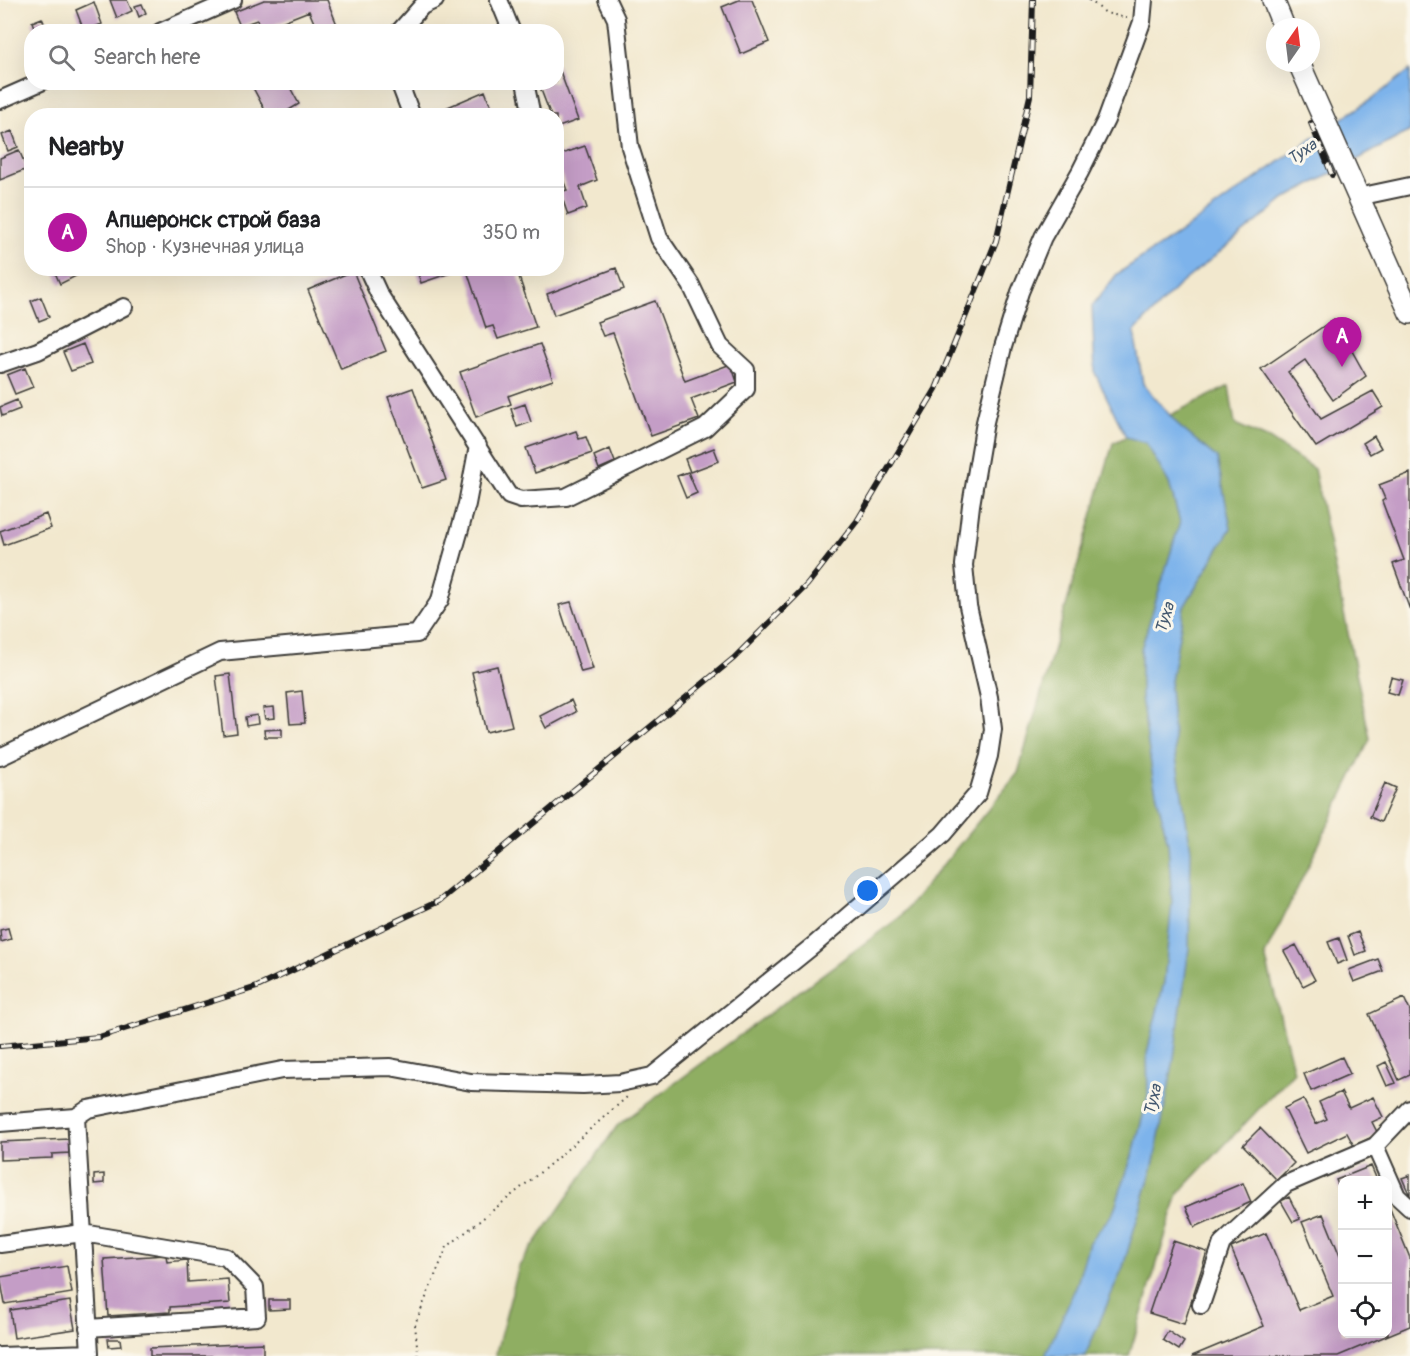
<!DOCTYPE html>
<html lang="en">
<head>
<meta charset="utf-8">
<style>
  :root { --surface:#fff; --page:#f2f2f2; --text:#202124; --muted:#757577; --line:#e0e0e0; --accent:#b5179e }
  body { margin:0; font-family:Pangolin,sans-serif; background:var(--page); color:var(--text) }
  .controls { position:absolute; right:18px; bottom:18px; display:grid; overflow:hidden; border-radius:12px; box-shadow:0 6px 24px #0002 }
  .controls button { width:54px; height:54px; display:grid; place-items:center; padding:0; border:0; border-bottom:2px solid var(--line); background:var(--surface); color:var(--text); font:30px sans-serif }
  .compass { position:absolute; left:1266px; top:18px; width:54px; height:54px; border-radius:50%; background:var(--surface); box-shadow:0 6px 24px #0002; rotate:14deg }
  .you { position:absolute; left:868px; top:891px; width:21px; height:21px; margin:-15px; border:4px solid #fff; border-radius:50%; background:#1a73e8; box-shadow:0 0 0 9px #1a73e833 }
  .badge { display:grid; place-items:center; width:39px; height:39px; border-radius:50%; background:var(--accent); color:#fff; font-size:20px; font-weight:700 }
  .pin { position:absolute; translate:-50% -50px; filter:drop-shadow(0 2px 3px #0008) }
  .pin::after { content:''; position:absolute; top:32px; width:21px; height:18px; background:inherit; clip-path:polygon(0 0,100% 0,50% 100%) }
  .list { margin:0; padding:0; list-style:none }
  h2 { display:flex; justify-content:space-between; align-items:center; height:78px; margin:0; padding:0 24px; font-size:26px }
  h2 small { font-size:20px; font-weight:400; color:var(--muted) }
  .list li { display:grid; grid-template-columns:39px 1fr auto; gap:18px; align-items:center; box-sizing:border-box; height:90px; padding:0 24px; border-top:2px solid var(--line) }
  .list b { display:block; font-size:22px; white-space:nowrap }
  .list p { margin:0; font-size:20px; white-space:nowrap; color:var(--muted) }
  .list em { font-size:20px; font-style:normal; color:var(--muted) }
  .icon { flex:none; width:33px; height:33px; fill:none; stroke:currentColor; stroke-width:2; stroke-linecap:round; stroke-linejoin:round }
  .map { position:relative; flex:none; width:1410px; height:1356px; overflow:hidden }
  .search { position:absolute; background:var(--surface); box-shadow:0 6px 24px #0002; left:24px; top:24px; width:540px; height:66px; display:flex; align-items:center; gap:15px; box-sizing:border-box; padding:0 21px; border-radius:24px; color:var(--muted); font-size:22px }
  .panel { position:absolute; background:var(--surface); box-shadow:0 6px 24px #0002; left:24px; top:108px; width:540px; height:168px; border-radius:24px }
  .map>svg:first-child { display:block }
  .forest { fill:#8fae62; stroke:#56653f; stroke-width:1.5 }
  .water { fill:#7db3eb; stroke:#4c6884; stroke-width:1.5 }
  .building { fill:#c49dc6 }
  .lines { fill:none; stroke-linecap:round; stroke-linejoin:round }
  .minor-casing { stroke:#3c3b37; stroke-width:20 }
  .major-casing { stroke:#3c3b37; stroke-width:24 }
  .path { stroke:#3c3b37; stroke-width:2; stroke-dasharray:1.5 4.5; stroke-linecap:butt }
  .minor { stroke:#fff; stroke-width:16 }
  .major { stroke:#fff; stroke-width:21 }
  .rail-casing { stroke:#1c1c1c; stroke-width:6 }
  .rail { stroke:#fbf7ec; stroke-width:4; stroke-dasharray:11; stroke-linecap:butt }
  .labels { text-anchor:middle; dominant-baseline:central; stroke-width:6; stroke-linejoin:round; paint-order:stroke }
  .water-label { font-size:16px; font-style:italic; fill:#43586f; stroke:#fbf7ec }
</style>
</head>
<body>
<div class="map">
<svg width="1410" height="1356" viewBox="0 0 1410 1356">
  <rect width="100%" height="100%" fill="#fbf7ec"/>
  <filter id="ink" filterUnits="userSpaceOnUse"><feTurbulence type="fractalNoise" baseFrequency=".0167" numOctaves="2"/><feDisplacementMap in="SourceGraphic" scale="12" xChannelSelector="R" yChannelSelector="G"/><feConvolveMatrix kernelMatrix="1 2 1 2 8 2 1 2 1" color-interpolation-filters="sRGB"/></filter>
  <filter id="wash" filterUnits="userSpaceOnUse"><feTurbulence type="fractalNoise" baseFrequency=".008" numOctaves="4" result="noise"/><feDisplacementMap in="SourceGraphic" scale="24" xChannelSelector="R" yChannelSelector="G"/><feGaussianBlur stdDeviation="1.35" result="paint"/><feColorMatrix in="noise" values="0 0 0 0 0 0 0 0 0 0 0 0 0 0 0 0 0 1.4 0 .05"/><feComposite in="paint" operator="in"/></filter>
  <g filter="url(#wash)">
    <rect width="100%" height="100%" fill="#f2e8ce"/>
    <path class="forest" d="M1229,386l6,38 34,15 45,30 56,270 -105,216 29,117 -116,122 -49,162h-634l24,-90 98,-140 283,-209 118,-144 95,-330z"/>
    <path class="water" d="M1410,70v61l-125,68 -107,87 -44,46 9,52 37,43 37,31 14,70 -47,79 -14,80 5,64 16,99 -2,98 -16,117 -19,97 -31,105 -38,89h-40l32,-72 12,-42 24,-29 21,-63 14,-54 -1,-43 17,-71 8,-80 -4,-58 -15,-66 -12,-81v-48l39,-127 -11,-39 -23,-40 -20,-6 -31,-64 -3,-67 25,-32 62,-41 131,-93 62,-41z"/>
    <g id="blocks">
      <path class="building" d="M110,0h17l5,11 -15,7z
        M264,0h63l13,32h-22l-9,-21 -48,19 -4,-10 -17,6 -6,-14z
        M739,0h13l17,42 -28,12 -19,-47z
        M94,2l8,22 -18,7 -8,-21z
        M142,4l4,9 -7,4 -4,-11z
        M42,18l6,14h-12l-4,-10z
        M557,63l21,57 -22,8v-12h-5l-13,-34h18z
        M250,82h37l12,22 -20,12h-11z
        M485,91l8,21 -9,4h-57z
        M12,131l6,16 -10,4 -6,-16z
        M585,146l12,34 -17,7 7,21 -19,7 -8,-23 7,-2 -11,-28v-6z
        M19,150l8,19 -27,11v-22z
        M53,268h20l3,8 -16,8z
        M416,268h46v1l-41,14z
        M466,268h50l20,59 -38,12 -5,-13 -7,2z
        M616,268l8,21 -70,26 -7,-21z
        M353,271l33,80 -45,18 -33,-79z
        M41,297l8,20 -10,4 -8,-20z
        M655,301l30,80 46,-17 6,18 -46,17 8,20 -48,17 -38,-103 -10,3 -6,-14z
        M1334,319l32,57 -33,24 -28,-40 -17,12 33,47 52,-28 10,16 -67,40 -55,-78z
        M83,344l8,20 -20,7 -8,-19z
        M540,344l13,36 -45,16 3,8 -35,13 -16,-45z
        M25,368l8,19 -18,7 -8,-19z
        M413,388l33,92 -24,8 -34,-91z
        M17,400l3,9 -18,7 -2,-9z
        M525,404l6,18 -14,5 -6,-18z
        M576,431l3,8 7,-2 6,16 -57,20 -9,-25z
        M1374,436l7,12 -11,6 -7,-11z
        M714,448l5,13 -29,11 -5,-13z
        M610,449l5,13 -16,7 -5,-13z
        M688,472l9,21 -11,5 -9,-22z
        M1410,473v137l-17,-46 11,-4 -22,-59 3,-2 -6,-14z
        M46,514l5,14 -47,17 -4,-14z
        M571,602l22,67 -12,3 -22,-67z
        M497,666l15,60 -26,6 -14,-60z
        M230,674l7,59 -14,2 -7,-59z
        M1391,677l12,3 -5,15 -11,-3z
        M302,691l3,32 -15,1 -3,-31z
        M571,700l5,12 -30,16 -6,-12z
        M274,707l1,11 -10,1 -2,-11z
        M257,715l1,9 -12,2 -1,-9z
        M282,729v8h-17l-1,-7z
        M1385,783l11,5 -15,34 -11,-5z
        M8,928l3,11 -10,3 -1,-12z
        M1358,932l8,19 -11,4 -7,-19z
        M1339,938l8,22 -10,4 -9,-22z
        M1296,945l19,35 -12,6 -19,-35z
        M1378,959l5,12 -29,11 -5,-12z
        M1404,998l6,13v64l-11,5 -30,-66z
        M1342,1057l8,17 -39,17 -7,-17z
        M1386,1062l10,21 -9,3 -9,-20z
        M1341,1092l8,16 24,-11 10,20 -11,5 6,12 -24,12 -7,-13 -41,20 -22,-45 19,-9 13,25 11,-5 -8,-17z
        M1260,1128l34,35 -17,17 -34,-35z
        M70,1139v14l-18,1v4l-52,2v-18z
        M1371,1166l6,14h-35v14l-6,-14z
        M104,1174v9l-10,1v-9z
        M1410,1175v21l-8,-18z
        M1243,1183l8,19 -56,25 -9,-20z
        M1289,1197l11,22 -7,3 -12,-21z
        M1388,1204l22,54v68l-72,30h-146l72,-30 -33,-78 35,-15 33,77 34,-14 -31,-74 21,-8 19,47v73h46z
        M1173,1241l34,11 -23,72 -35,-11z
        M166,1255l1,7 20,-2 1,22 40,-3 2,24 -60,4v5l-62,4 -4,-57z
        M67,1266l5,27 -67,11 -5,-27z
        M269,1300h21v9l-21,1z
        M70,1301l5,28 -61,9 -4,-28z
        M1168,1331l16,11 -5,8 -16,-10z
        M108,1339h12l1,7 -12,1z
        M263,1343v13h-113v-8z"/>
    </g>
  </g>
  <g filter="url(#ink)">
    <use href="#blocks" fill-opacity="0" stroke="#3c3b37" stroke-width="1.5"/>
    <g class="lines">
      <g class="minor-casing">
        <path id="minor" d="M499,0l13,32
          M160,32l73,-32
          M399,32l23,-26 13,-6
          M399,82l13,34
          M525,82l7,34
          M0,100l41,-18
          M1358,197l52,-11
          M367,268l12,26 130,202 12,4 45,-3 139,-69 41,-39v-19l-26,-24 -29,-61 -32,-47 -29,-91 -14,-128 -9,-19
          M0,364l38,-13 86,-44
          M0,757l220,-105 197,-18 23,-34 27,-96 11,-58
          M0,1123l76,-6 12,-8 194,-39 108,-3 81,15 112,3 37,-2 32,-7 162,-131 129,-111 35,-41 11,-37 4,-27 -4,-32 -21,-91 -4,-41 7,-60 14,-83 18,-75 17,-55 23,-55 37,-65 26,-52 36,-98 2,-22
          M1375,1146l22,50 13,12
          M0,1244l83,-11 143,24 29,30 2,30 -169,11
          M1201,1305l21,-62 64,-59 89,-38 35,-37
          M0,1356l90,-3 -14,-236"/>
      </g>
      <g class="major-casing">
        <path id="major" d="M1273,0l11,27
          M1299,63l111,250"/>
      </g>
      <path class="path" d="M1089,0l17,13 21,5
        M418,1356l-3,-32 32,-77 101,-81 79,-69"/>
      <use href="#minor" class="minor"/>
      <use href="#major" class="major"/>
      <g class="rail-casing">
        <path id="rail" d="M1311,123l21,52
          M0,1046l99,-9 158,-50 182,-86 295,-243 73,-73 50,-64 79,-132 60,-148 34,-145 3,-96"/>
      </g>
      <use href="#rail" class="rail"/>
    </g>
  </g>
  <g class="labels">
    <g class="water-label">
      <text transform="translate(1302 152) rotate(-34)">Туха</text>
      <text transform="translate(1165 618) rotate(-73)">Туха</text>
      <text transform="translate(1153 1100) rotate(-76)">Туха</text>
    </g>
  </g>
</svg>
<div class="controls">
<button>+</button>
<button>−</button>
<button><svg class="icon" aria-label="locate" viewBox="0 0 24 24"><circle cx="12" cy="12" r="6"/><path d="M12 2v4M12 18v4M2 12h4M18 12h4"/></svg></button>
</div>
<svg class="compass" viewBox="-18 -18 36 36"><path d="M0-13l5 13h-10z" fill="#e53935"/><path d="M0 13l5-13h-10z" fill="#757577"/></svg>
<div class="you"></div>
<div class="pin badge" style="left:1342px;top:367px">A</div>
<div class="search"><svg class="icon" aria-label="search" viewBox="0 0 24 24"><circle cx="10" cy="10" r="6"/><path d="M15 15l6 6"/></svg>Search here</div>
<section class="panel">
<h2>Nearby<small></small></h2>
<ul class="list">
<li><span class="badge">A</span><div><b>Апшеронск строй база</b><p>Shop · Кузнечная улица</p></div><em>350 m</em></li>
</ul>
</section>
</div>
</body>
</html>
